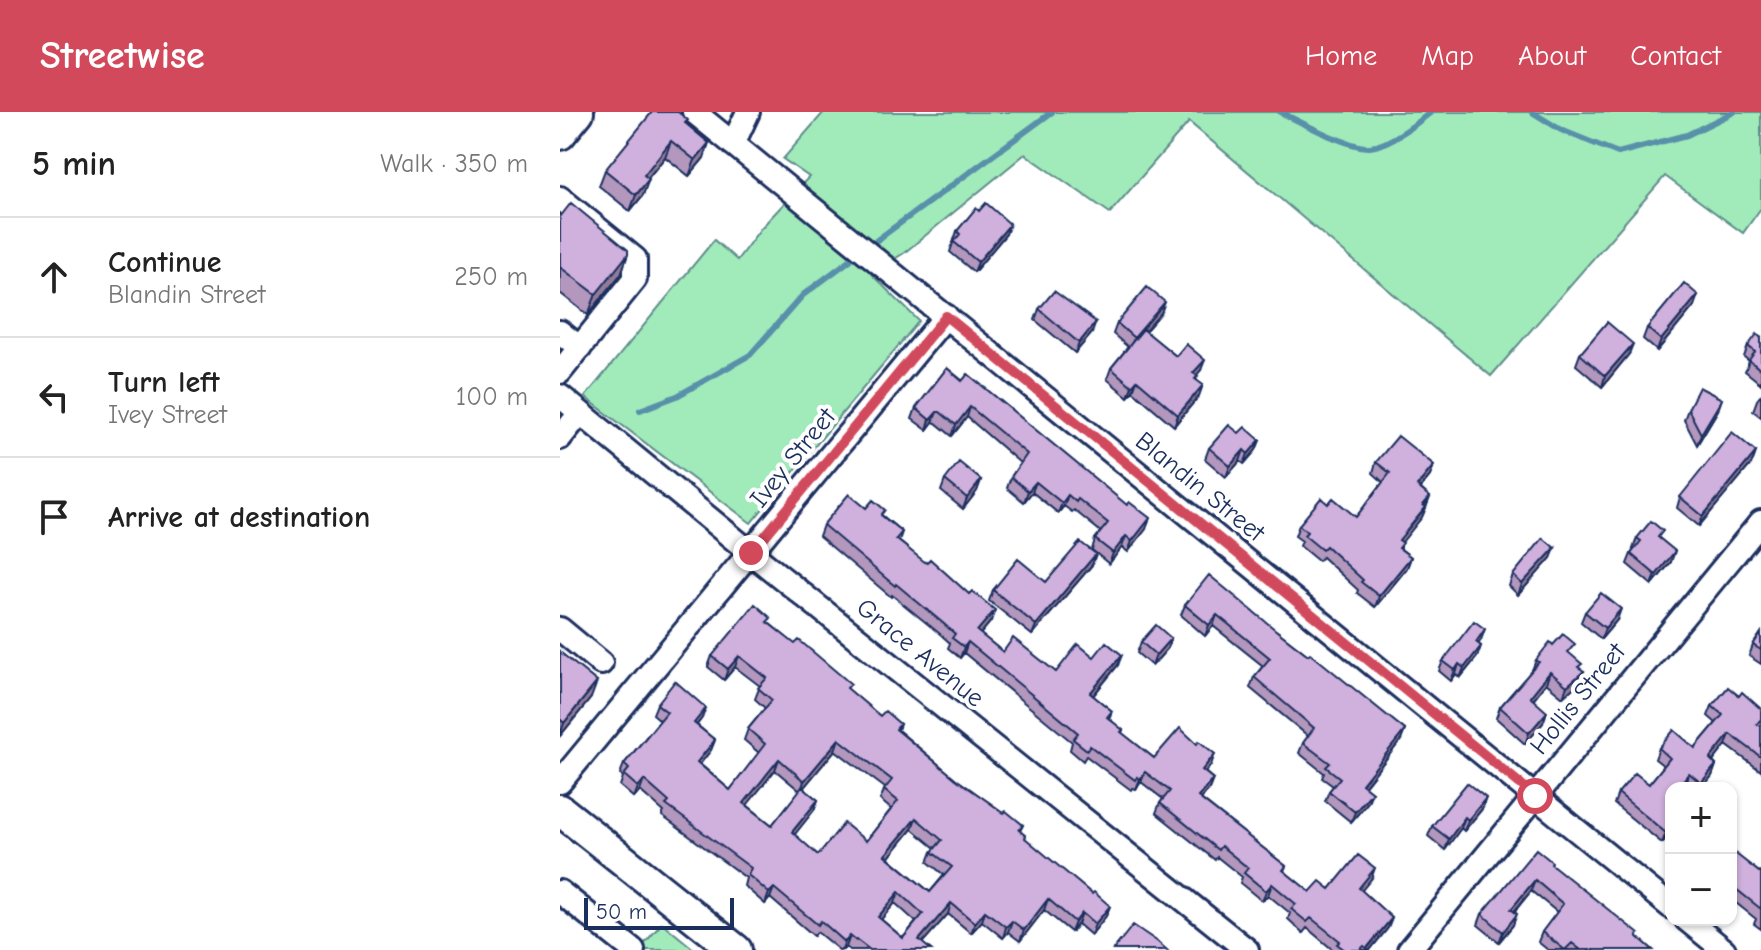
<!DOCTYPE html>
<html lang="en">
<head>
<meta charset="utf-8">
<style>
  :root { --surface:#fff; --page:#f6f6f6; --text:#222; --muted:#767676; --line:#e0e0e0; --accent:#d1495b }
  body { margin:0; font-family:"Comic Neue",sans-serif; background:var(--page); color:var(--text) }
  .controls { position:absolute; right:24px; bottom:24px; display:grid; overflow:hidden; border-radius:16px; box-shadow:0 2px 6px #0004 }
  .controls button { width:72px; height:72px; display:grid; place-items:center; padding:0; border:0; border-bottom:2px solid var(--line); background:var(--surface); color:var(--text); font:40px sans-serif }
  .scale { position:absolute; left:24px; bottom:20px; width:150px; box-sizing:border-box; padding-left:8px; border:4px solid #1b2f5e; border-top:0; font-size:22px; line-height:28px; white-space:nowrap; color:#1b2f5e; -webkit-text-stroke:6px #fff; paint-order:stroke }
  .stop { position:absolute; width:24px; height:24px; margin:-18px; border:6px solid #d1495b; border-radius:50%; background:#fff }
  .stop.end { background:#d1495b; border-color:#fff; box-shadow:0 2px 8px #0008 }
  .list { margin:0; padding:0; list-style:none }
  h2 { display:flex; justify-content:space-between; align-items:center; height:104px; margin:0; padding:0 32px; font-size:34px }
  h2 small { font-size:26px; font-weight:400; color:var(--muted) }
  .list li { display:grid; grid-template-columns:52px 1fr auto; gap:24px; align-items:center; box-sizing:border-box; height:120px; padding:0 32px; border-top:2px solid var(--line) }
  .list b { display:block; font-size:30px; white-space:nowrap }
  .list p { margin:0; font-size:26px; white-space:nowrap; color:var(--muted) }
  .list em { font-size:26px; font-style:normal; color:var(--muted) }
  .icon { flex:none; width:44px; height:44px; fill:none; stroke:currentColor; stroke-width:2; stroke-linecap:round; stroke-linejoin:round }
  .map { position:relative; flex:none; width:1201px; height:838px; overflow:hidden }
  header { display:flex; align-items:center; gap:48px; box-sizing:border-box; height:112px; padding:0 40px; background:var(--accent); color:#fff }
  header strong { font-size:38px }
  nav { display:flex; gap:44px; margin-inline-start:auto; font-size:28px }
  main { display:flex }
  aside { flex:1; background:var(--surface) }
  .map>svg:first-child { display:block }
  .green { fill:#a1ebba; stroke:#5e8d8c; stroke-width:2 }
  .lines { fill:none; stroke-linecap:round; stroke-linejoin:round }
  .stream { stroke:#5890aa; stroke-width:6 }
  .minor-casing { stroke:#1b2f5e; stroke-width:28 }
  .major-casing { stroke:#1b2f5e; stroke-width:36 }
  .minor { stroke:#fff; stroke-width:22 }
  .major { stroke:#fff; stroke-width:30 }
  .wall { fill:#b397bd; stroke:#1b2f5e; stroke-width:2; fill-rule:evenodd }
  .shaded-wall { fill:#927b9a; stroke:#1b2f5e; stroke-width:2 }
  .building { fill:#d0b0dc; stroke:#1b2f5e; stroke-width:2; fill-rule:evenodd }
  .route { stroke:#d1495b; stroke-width:10 }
  .labels { text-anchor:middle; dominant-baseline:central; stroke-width:8; stroke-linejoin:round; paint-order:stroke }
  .street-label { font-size:26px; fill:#1b2f5e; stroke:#fff }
</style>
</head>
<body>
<header>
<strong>Streetwise</strong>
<nav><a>Home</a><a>Map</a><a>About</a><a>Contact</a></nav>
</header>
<main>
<aside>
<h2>5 min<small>Walk · 350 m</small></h2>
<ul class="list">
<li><svg class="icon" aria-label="ahead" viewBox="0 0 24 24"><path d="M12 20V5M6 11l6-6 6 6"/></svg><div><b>Continue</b><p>Blandin Street</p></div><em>250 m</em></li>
<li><svg class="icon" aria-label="left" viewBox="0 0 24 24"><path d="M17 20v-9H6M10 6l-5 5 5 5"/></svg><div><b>Turn left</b><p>Ivey Street</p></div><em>100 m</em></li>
<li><svg class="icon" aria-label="arrive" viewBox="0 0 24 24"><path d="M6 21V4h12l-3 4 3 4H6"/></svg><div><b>Arrive at destination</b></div></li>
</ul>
</aside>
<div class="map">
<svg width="1201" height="838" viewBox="0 0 1201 838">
  <rect width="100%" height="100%" fill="#fff"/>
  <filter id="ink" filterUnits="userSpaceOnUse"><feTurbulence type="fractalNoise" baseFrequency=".0125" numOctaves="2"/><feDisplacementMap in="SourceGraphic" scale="16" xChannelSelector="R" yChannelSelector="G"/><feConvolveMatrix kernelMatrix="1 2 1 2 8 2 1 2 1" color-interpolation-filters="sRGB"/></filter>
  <g filter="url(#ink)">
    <path class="green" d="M264,0h937v96l-18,25 -78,-57 -174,200 -302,-254 -79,91 -85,-59 -121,99 -33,21 48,47 -168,202 -166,-126 129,-157 23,20 24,-32 48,-51 -26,-18z
      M102,811l33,27h-56z"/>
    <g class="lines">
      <path class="stream" d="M720,0c20,10 69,36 90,35 18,-1 47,-24 61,-35
        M972,0l29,18 57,23 69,-18 47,-23
        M317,128l175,-128
        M80,298l37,-14 73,-41 53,-60 47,-35"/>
      <g class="minor-casing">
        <path id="minor" d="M134,0l977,795
          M173,32l15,-32
          M0,86l75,61v20l-75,93
          M0,220l20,16
          M0,284l191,157 496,397
          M0,326l20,-25
          M0,517l41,34
          M0,670l386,-466
          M0,780l73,58
          M1127,808l37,30
          M849,838l352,-428"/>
      </g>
      <g class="major-casing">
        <path id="major" d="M0,22l18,-22
          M0,698l176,140"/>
      </g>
      <use href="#minor" class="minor"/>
      <use href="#major" class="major"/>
    </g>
    <path class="wall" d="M126,12l18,34 -15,18 -24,-19 -17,21 -5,17 -13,16 -31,-25 6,-16z
      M419,99l27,23 -32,38 -24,-20 7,-21z
      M0,105l68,37 -7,20 -33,41 -28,-22z
      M1134,194l-37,45 -14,-12 4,-11z
      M479,197l53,24 -17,20 -40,-33z
      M601,201l-16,18 31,25 25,14 -5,5 3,21 -25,30 -41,-35 -5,6 -21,-18 4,-11 17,-21 -15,-13 4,-11z
      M1201,226v46l-16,-13 4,-10 -5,-4 4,-11z
      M1020,242h49l-27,33 -26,-22z
      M387,256l199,161 -18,23 -6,-5 -13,17 -17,-14 3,-11 6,-7 -27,-22 -2,2 -8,-6 -6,7 -26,-21 -8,10 -17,-14 4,-11 9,-14 -53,-46 -15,19 -16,-13 -3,-1 -6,8 -15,-11 4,-11z
      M1201,283v22l-8,-6 4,-11z
      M1128,297l30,1 -21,35 -13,-25z
      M679,321l21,7 -4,10 -12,14 -4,-3 -14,16 -21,-18 4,-11z
      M1196,340l-4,11 -53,63 -22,-18 3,-11z
      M816,350l58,3 -4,11 -10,12 10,9 -4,11 -4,9 -21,25v7l10,8 -4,11 -32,39 -18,-14 1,-3 -36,-33 -4,4 -18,-15 2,-5 -7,-5 4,-11 29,-21 28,13 27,-35 -10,-9z
      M385,368h36l-4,11 -14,18 -22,-18z
      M306,396l17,8 19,16 -3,9 92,80 -11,13 23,18 53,20 38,-15 24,8 -25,31 19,15 -3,8 14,11 -1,3 32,25 57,7 -6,7 8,7 -4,10 -8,10 85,67 -2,5 26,21 20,-3 41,-10 -10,11 31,28 -4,10 -18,22h-37l-26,-22 -4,5 -15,-14 2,-6 -22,-18 -6,6 -22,-18 2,-6 -25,-20 -2,3 -59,-47 4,-10 3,-4 -22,-17 -5,7 -3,-1 -2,2 -45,-34 -3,5 -13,-11 2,-8 -108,-89 -4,5 -12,-10 2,-5 -10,-9 -48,-39 -1,2 -72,-61 4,-11z
      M1077,426l23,1 11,23 -19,23 -25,-21 4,-10 3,-5h-1z
      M995,436l-4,10 -33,37 -9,-9 4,-11z
      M532,453l-60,70 -43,-34 4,-11 53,-8z
      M625,493l92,26 128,99 -4,10 -36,46 3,16 -17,20 -26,-21 4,-10 4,-5 -11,-8 2,-5 -25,-20 4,-10 5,-7 -58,-48 4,-11 9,-11 -50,-40 -8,10 -24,-21z
      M1025,500l32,8 -16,19 -20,-17z
      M209,511l111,93 20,8 -2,6 58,49 48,34 19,12 -3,6 5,8 67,55 18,12 -4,10 -15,19 -13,-11 -7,8 -27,-22 -24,31 -12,-9 -5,6 -21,-17 -11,12 -23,-19 -26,29 9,7h-81l-4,-3 -3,3h-4l-22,-18 -3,4 -44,-38 -5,6 -21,-18 2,-8 -84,-62 2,-4 -24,-21 -6,7 -14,-12 3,-9 -3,-3 4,-10 36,-44 -7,-6 4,-10 45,14 -5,7 18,15 -4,10 -11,14 30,26 29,-37 -15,-13 4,-11 17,-21 -10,-9 5,-13 -25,-19 -11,13 -16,-13 4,-11zM275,638l50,38 -5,12 11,9 -25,32 -48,14 -24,-20 20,-25 4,-10 -15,-12zM215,658l25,21 -28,34 -25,-20zM352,717l23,19 -3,4 -4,10 16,13 -14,17 -42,-35zM335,791l21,19 -13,16 -22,-19z
      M1201,521v31l-12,-8 4,-11z
      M611,526l-4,11 -15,17 -15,-13 4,-11z
      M921,528l-3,4 3,2 -4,11 -17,21 -4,-4 -5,7 -12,-10 4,-10z
      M993,533l18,10 9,14 4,2 -4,11 -17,15 -17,-14 -13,17 10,23 -18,21 -29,-26 4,-11 32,-37 4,-10z
      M0,540l31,46 -31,38z
      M1179,584l22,13v62l-35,-26 -13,17 3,3 -4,11 -10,12h-12l-5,-5 -14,5v13l-1,1 1,1v30l-9,10 -48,-39 4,-11 31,-9 15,-18 -9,-7 4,-11h36l21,-25 -8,-7 4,-10z
      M922,697l-18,22 -3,-3 -16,22 -17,-14 4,-10z
      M1171,739l28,21 2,-1v58l-7,-5 2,-5 -25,-20z
      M991,753l87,72 15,13h-105l-10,-8 4,-10 15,-20 -26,-21 -17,21 -1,13 -14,17 -21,-17 4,-11z"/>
    <path class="shaded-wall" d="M111,29l-6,16 -27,33 6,-15z
      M149,31l-5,15 -15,18 6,-16z
      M89,67l-6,16 -13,16 6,-16z
      M450,112l-4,10 -32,38 4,-10z
      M68,142l-7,20 -33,41 8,-21z
      M1138,183l-4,11 -37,45 4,-11z
      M605,190l-4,11 -31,35 4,-10z
      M536,210l-4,11 -17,20 4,-10z
      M1073,232l-4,10 -27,33 3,-11z
      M645,248l-4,10 -11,13 3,-10z
      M577,268l-4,11 -5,6 4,-11z
      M643,273l-4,11 -25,30 4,-11z
      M1162,287l-4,11 -21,35 4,-11z
      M410,295l-3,10 -15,19 4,-11z
      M377,300l-4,10 -6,8 3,-10z
      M700,328l-4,10 -12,14 4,-10z
      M684,338l-4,11 -14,16 4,-11z
      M1196,340l-4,11 -53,63 4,-10z
      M874,353l-4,11 -17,21 4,-11z
      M421,368l-4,11 -14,18 4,-11z
      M476,370l-4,10 -8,10 4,-11z
      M508,383l-4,11 -6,7 4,-10z
      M870,385l-8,20 -27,34 4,-11z
      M590,406l-4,11 -18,23 4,-11z
      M566,424l-4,11 -13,17 4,-11z
      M995,436l-4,10 -33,37 4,-11z
      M1115,439l-4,11 -19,23 4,-10z
      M536,442l-4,11 -60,70 4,-10z
      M851,445l-4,11 -32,39 4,-11z
      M1061,497l-4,11 -16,19 4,-11z
      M435,498l-4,11 -17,21 3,-11z
      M657,503l-4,11 -8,10 4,-11z
      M925,517l-4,11 -9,13 4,-11z
      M611,526l-4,11 -15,17 4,-11z
      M408,530l-4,11 -4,5 4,-11z
      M921,534l-4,11 -17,21 4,-10z
      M562,543l-4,10 -32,39 4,-11z
      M179,544l-4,11 -11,13 4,-11z
      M899,552l-3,10 -5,7 4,-11z
      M1024,559l-4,11 -17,15 4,-11z
      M990,560l-4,11 -20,25 4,-11z
      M37,570l-6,16 -31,38 4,-13z
      M146,596l-4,10 -12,15 4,-10z
      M987,600l-4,11 -18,21 4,-11z
      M845,618l-4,10 -43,54 4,-10z
      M1170,622l-4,11 -20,25 4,-11z
      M279,627l-4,11 -34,41 3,-10z
      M155,628l-4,10 -18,23 4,-11z
      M655,642l-4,11 -13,15 4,-10z
      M219,647l-4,11 -35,44 4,-11z
      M1156,653l-4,11 -10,12h-3l2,-5z
      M585,660l-4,10 -5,7 4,-10z
      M1129,661l-4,10 -4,5h-4z
      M653,667l-4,10 -15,18 4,-10z
      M84,668l-4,11 -6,7 4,-11z
      M812,680l-4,10 -17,20 4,-10z
      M926,686l-4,11 -18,22 4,-11z
      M258,688l-4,10 -26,33 4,-11z
      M905,705l-4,11 -16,22 4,-11z
      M356,706l-4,11 -30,37 3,-11z
      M1111,715v6l-9,10 4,-10z
      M815,756l-4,11 -16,20 4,-11z
      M975,768l-4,11 -24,29 4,-11z
      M712,772l-4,11 -6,6 4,-10z
      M214,776l-4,10 -5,6 4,-11z
      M339,780l-4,11 -21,25 4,-11z
      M488,787l-4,11 -24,31 4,-11z
      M391,791l-3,11 -32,36 3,-10z
      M550,794l-4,10 -15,19 4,-11z
      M425,799l-3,10 -11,12 4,-10z
      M522,801l-4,11 -7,8 4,-10z
      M957,802l-4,11 -14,17 4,-10z
      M832,806l-4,10 -18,22h-4z
      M452,809l-4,11 -5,6 3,-11z
      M290,824l-4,11 -4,3 3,-8z"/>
    <path class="building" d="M92,0h26l10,8 -3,3 24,20 -14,17 -24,-19 -27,34 5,4 -13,16 -31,-25z
      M11,91l57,47v4l-32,40 -36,-27v-50z
      M426,91l24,21 -32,38 -24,-20 6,-8 -3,-3 19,-23 3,3z
      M1124,171l14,12 -37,45 -14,-12z
      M587,175l18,15 -31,36 -17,-15z
      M494,179l42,31 -17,21 -40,-34z
      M1047,210l26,22 -28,32 -25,-22z
      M583,217l33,27 10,-12 19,16 -12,13 5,3 -3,3 8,6 -25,30 -41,-35 -5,6 -21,-18z
      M1197,222l4,4v32l-12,-10 6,-8 -7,-6z
      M387,256l15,13 6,-7 159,131 2,-3 21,16 -18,23 -6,-5 -13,17 -18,-14 13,-16 -30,-24 -2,3 -8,-7 -6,8 -26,-21 -8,9 -17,-14 16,-23 -57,-47 -14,18 -16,-13h-3l-7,8 -14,-12z
      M1139,275l23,12 -21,35 -13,-25z
      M669,313l10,8 6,-6 15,13 -12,14 -4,-4 -14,16 -21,-18z
      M1172,320l24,20 -53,64 -23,-19z
      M838,324l36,29 -17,21 13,11 -7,8 3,2 -27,33 4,3 -4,5 12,9 -32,39 -18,-14 2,-2 -37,-34 -4,4 -18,-15 3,-3 -8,-7 22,-27 7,6 5,-6 23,19 34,-44 -14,-11z
      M399,350l22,18 -14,18 -22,-18z
      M289,382l17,14 7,-8 12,10 -4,5 21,17 -6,7 30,24 4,-4 39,35 3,-3 23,19 -18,21 26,21 10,-14 43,34 22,-28 16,13 12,-15 16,13 -32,38 22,18 -5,6 16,13 -2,2 33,26 26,-30 17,16 2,-3 16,13 -13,16 11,9 -15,18 88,69 -3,4 27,22 10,-11 10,8 28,-34 17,13 -16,20 33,30 -25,30 -3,-2 -4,4h-15l-8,-6 3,-3 -29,-23 -4,4 -16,-13 5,-5 -24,-20 -6,7 -22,-18 4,-5 -27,-22 -3,4 -58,-47 10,-12 -25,-19 -5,7 -3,-2 -2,3 -45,-34 -3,4 -14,-11 5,-6 -110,-91 -4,5 -12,-9 3,-4 -11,-10 -48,-40 -1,2 -72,-61z
      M1091,409l12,10 -5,6 17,14 -19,24 -25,-21 10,-13 -4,-3z
      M983,426l12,10 -33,36 -9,-9z
      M520,430l16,12 -60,71 -43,-35 25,-31 28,23z
      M649,463l68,56 31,24 2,-2 95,77 -43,54 10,8 -17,20 -26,-21 11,-13 -14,-11 4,-4 -27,-20 11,-15 -60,-51 16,-19 -53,-43 -8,10 -24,-20z
      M1041,481l20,16 -16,19 -20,-16z
      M195,492l16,14 -4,4 28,22 4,-4 52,44 -4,4 33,28 5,-5 15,13 -4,5 60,50 48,34 2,-2 17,14 -4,5 7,6 -1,2 67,56 2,-2 16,14 -15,18 -13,-11 -7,9 -27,-23 -24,31 -12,-9 -6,6 -21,-16 -10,12 -24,-20 -32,37 12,10h-61l-13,-10 -1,1 -6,-5 -5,6 -24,-21 -3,4 -44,-37 -5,5 -21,-18 3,-7 -85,-63 3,-3 -25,-22 -6,7 -14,-12 5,-6 -5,-5 43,-52 -10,-8 18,-23 31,27 -12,15 21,17 -18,22 33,28 35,-46 -17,-15 24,-29 -14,-12 9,-10 -28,-22 -11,13 -16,-13zM279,627l53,41 -8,10 14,11 -32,40 -22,-18 -26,32 -26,-23 26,-32 -16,-13 -30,38 -28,-22 35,-44 25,22zM356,706l26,22 -10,12 20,15 -22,25 -45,-37zM339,780l24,22 -20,24 -25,-21z
      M914,509l11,8 -9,13 5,4 -17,22 -5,-4 -4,6 -12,-9z
      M596,513l15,13 -15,17 -15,-13z
      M1201,521v17l-8,-5z
      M1003,522l12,10 -7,8 14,12 -4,3 6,4 -17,15 -17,-14 -20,25 17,15 -18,21 -29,-26 39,-45 -3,-2 14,-18 3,3z
      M0,540l37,30 -33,41 -4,-4z
      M1168,575l11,9 3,-4 19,17v10l-4,5 4,2v31l-31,-23 -20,25 6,6 -15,18 -12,-10 -12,15h-6v7l-4,5 4,3v24l-5,6 -48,-40 17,-20 14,11 21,-26 -11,-10 15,-18 21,18 28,-33 -11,-9z
      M907,671l19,15 -18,22 -3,-3 -16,22 -17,-13z
      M976,737l16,13 -1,2 88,70 -2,2 16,14h-72l-9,-7 -7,7 -23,-18 21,-28 -28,-24 -24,29 6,5 -14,18 -21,-18z
      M1171,738l28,22 2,-1v38l-30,-24z
      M573,813l25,17 9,8h-54z"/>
  </g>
  <g class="lines" filter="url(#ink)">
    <path class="route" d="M191,441l195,-237 589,480"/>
  </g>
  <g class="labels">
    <g class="street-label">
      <text transform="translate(233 346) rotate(-51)">Ivey Street</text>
      <text transform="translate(640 375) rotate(39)">Blandin Street</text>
      <text transform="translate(360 541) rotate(39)">Grace Avenue</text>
      <text transform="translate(1018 587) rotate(-51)">Hollis Street</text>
    </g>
  </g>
</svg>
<div class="controls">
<button>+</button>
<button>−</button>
</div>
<div class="scale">50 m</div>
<div class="stop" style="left:975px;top:684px"></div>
<div class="stop end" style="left:191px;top:441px"></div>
</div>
</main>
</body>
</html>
